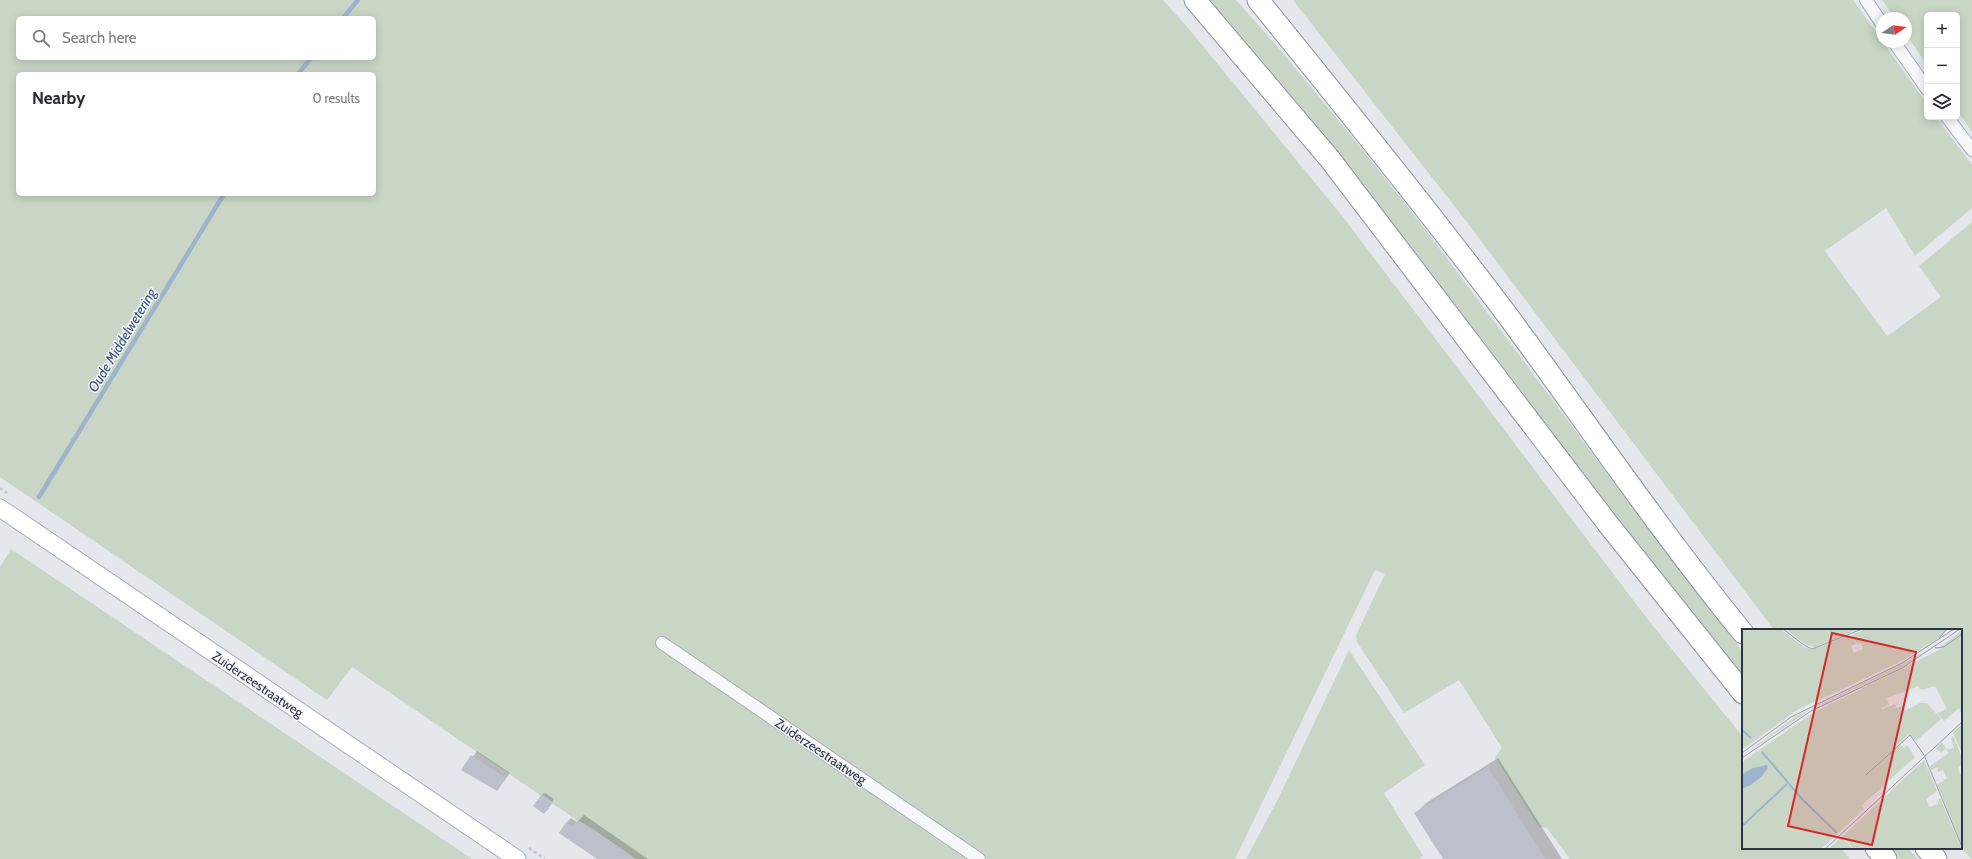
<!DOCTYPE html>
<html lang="en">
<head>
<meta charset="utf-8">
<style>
  :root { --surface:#fff; --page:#f2f2f3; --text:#2b2b33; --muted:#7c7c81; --line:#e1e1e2 }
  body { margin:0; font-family:Cabin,sans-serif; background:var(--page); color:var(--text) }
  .controls { position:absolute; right:12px; top:12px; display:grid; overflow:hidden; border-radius:6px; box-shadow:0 2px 10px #0003 }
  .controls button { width:36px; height:36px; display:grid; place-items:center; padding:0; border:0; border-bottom:1px solid var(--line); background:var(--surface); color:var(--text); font:20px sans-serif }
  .compass { position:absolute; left:1876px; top:12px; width:36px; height:36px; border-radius:50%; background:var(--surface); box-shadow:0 2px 10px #0003; rotate:77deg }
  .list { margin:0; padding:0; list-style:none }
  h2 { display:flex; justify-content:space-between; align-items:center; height:52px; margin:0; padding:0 16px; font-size:17px }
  h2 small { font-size:13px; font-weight:400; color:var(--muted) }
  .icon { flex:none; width:22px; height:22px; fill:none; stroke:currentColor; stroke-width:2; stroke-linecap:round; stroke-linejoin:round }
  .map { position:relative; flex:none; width:1972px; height:859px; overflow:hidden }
  .search { position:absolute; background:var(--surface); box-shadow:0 2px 10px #0003; left:16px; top:16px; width:360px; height:44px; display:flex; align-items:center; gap:10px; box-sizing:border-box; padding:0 14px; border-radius:6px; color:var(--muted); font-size:15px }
  .panel { position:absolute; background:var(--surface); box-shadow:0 2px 10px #0003; left:16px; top:72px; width:360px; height:124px; border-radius:6px }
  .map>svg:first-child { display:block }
  .green { fill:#c9d6c5; fill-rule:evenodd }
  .shadow { fill:#0003 }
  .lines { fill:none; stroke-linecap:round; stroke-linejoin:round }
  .stream { stroke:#9fb4cc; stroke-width:4.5 }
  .building { fill:#bbc0ca }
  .minor-casing { stroke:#a9aeb7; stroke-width:14 }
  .secondary-casing { stroke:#a9aeb7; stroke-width:19 }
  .motorway-casing { stroke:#8b94a3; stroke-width:23 }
  .path { stroke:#c2c5cb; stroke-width:2.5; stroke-dasharray:3 3; stroke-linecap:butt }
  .minor { stroke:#f7f8fa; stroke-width:12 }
  .secondary { stroke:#fff; stroke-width:17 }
  .motorway { stroke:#fff; stroke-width:21 }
  .labels { text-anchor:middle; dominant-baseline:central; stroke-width:3; stroke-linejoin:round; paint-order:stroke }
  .street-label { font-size:13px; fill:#2b3445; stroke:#f4f6f9 }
  .water-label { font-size:14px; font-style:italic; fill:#34527a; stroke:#f4f6f9 }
  .inset-river { fill:none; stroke:#9fb4cc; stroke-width:2 }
  .inset-road { fill:none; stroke:#9a9fa9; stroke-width:1 }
  .view { fill:#d62828; fill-opacity:0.15; stroke:#d62828; stroke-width:2 }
  .inset-edge { fill:none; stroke:#2b3445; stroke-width:2 }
</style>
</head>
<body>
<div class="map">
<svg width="1972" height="859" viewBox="0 0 1972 859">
  <rect width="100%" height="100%" fill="#e4e7ec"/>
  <path class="green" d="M0,0h1163l26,29 154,188 306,404 94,116v111h98l9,11h-280l-23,-31 -8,-1 -44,-70 7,-9 -43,-68 -55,33 -47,-71 -1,-7 29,-61 -10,-4 -140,289h-247l-326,-222 -6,9 310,213h-332l-282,-192 -25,33 -327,-223zM18,18h356v40h-356zM18,74h356v120h-356z
    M1209,0h27l41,46 81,98 61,77 253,339 71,92v32l-421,-548z
    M1293,0h560l74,104v13h9l36,48v43l-57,48 -29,-48 -61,43 62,85 54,-39 -22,-31 53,-44v637l-11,-11v-218h-187l-304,-404z
    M1882,0h90v132l-15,-22v-95h-30v50l-21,-31v-16h-11z
    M11,549l461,310h-472v-292z
    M1349,650l76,115 -41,28 39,63 -4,3h-173l32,-60z
    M1890,848h18l10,11h-18z"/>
  <path class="shadow" d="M477,751l33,22 -13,17 -34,-20z
    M1498,758l64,101h-118l-28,-46 10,-10z
    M545,793l9,6 -7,12 -5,-16z
    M584,815l64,44h-39l-43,-36 5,-5 6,4z"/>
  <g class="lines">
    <path class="stream" d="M343,18l15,-18
      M298,74l13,-16
      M39,497l185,-303"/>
  </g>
  <path class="building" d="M471,755l35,23 -9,13 -36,-21z
    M1488,767l57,92h-102l-29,-46z
    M542,794l11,8 -9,12 -11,-8z
    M578,820l18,11 40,28h-39l-38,-26 7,-11 7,5z"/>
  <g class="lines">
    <g class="minor-casing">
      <path id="minor" d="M1866,0l16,24
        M1894,42l33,47
        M1947,117l25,33
        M662,643l317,216"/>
    </g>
    <g class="secondary-casing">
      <path id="secondary" d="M0,508l517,351"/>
    </g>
    <g class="motorway-casing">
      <path id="motorway" d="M1195,0l134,158 279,366 135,169
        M1258,0c83,102 165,204 244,308 80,108 156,221 241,325
        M1876,848l10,11
        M1926,848l10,11"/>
    </g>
    <path class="path" d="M0,488l7,5
      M529,848l16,11"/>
    <use href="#minor" class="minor"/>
    <use href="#secondary" class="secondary"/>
    <use href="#motorway" class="motorway"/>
  </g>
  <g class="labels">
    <g class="street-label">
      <text transform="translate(258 684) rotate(34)">Zuiderzeestraatweg</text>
      <text transform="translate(821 751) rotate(34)">Zuiderzeestraatweg</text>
    </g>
    <g class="water-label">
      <text transform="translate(122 340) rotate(-59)">Oude Middelwetering</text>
    </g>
  </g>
  <g transform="translate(1742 629)">
    <rect width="220" height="220" fill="#e4e7ec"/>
    <path d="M0,0h39l23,18 8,2 39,-14 5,9 -5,2 3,7 9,-4 -2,-6 -4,1 -5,-9 12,-6h83l-8,9 -37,23 -105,49 -55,40zM43,0h74l-44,18 -9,-2zM220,1v4l-11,8 11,-7v81l-3,-8 -15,13 -7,-8 10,-4 -12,-23 -14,4 -3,-4 -9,4 -22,8 2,7 -8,3 -6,-5 34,31 -44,42 35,-32 4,4 3,-3 8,12 -54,49 3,3 -43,40h-79v-23l46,-42 -46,41v-36l12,-6 12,-12 -1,-5 -23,8v-12l69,-48 132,-66 -5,1zM191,19l-35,21 -88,41 -64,43 49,-36zM178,74h7l14,16 -25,22 -34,-32 13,-5 2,4 6,-2 3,4zM220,95v29l-9,-20zM211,107l9,21v6l-4,5 2,6h2v72l-25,-62 7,-3 -3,-6 3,5 3,-2 -4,-8 -5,2v-5l-7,3 -1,-4 19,-13 -4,-4 -4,4 -5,-5 6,-6 5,8 7,-2 -3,-10zM182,131l13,31 -11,8 3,8 9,-3 -1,-4 3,-2 22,51h-108l-12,-12zM99,208l12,12h-24z" fill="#c9d6c5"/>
    <path d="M25,136l1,3 -6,8 -11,9 -9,4v-15l11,-6z" fill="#9fb4cc"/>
    <path class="inset-river" d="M0,101l9,8M20,123l40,47 35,34M0,197l45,-42"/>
    <path class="inset-road" d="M41,0l21,16 8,4 50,-20M197,9l8,-9M193,19l9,-1 18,-13M0,124l49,-36 111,-54 52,-34M0,129l69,-47 91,-43 58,-39M124,146l44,-40 14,20 38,92M83,220l137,-127"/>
    <path class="view" d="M90,4l84,19 -44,193 -84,-19z"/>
    <rect width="220" height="220" class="inset-edge"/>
  </g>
</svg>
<div class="controls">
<button>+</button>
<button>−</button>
<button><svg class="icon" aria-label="layers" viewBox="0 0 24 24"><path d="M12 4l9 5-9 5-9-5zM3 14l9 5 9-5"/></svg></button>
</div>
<svg class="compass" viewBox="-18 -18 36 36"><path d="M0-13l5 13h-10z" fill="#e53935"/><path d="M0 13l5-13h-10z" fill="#7c7c81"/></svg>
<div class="search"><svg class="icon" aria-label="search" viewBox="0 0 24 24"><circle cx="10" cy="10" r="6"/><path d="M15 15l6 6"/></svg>Search here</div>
<section class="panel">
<h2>Nearby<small>0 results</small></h2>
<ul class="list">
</ul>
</section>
</div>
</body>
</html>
